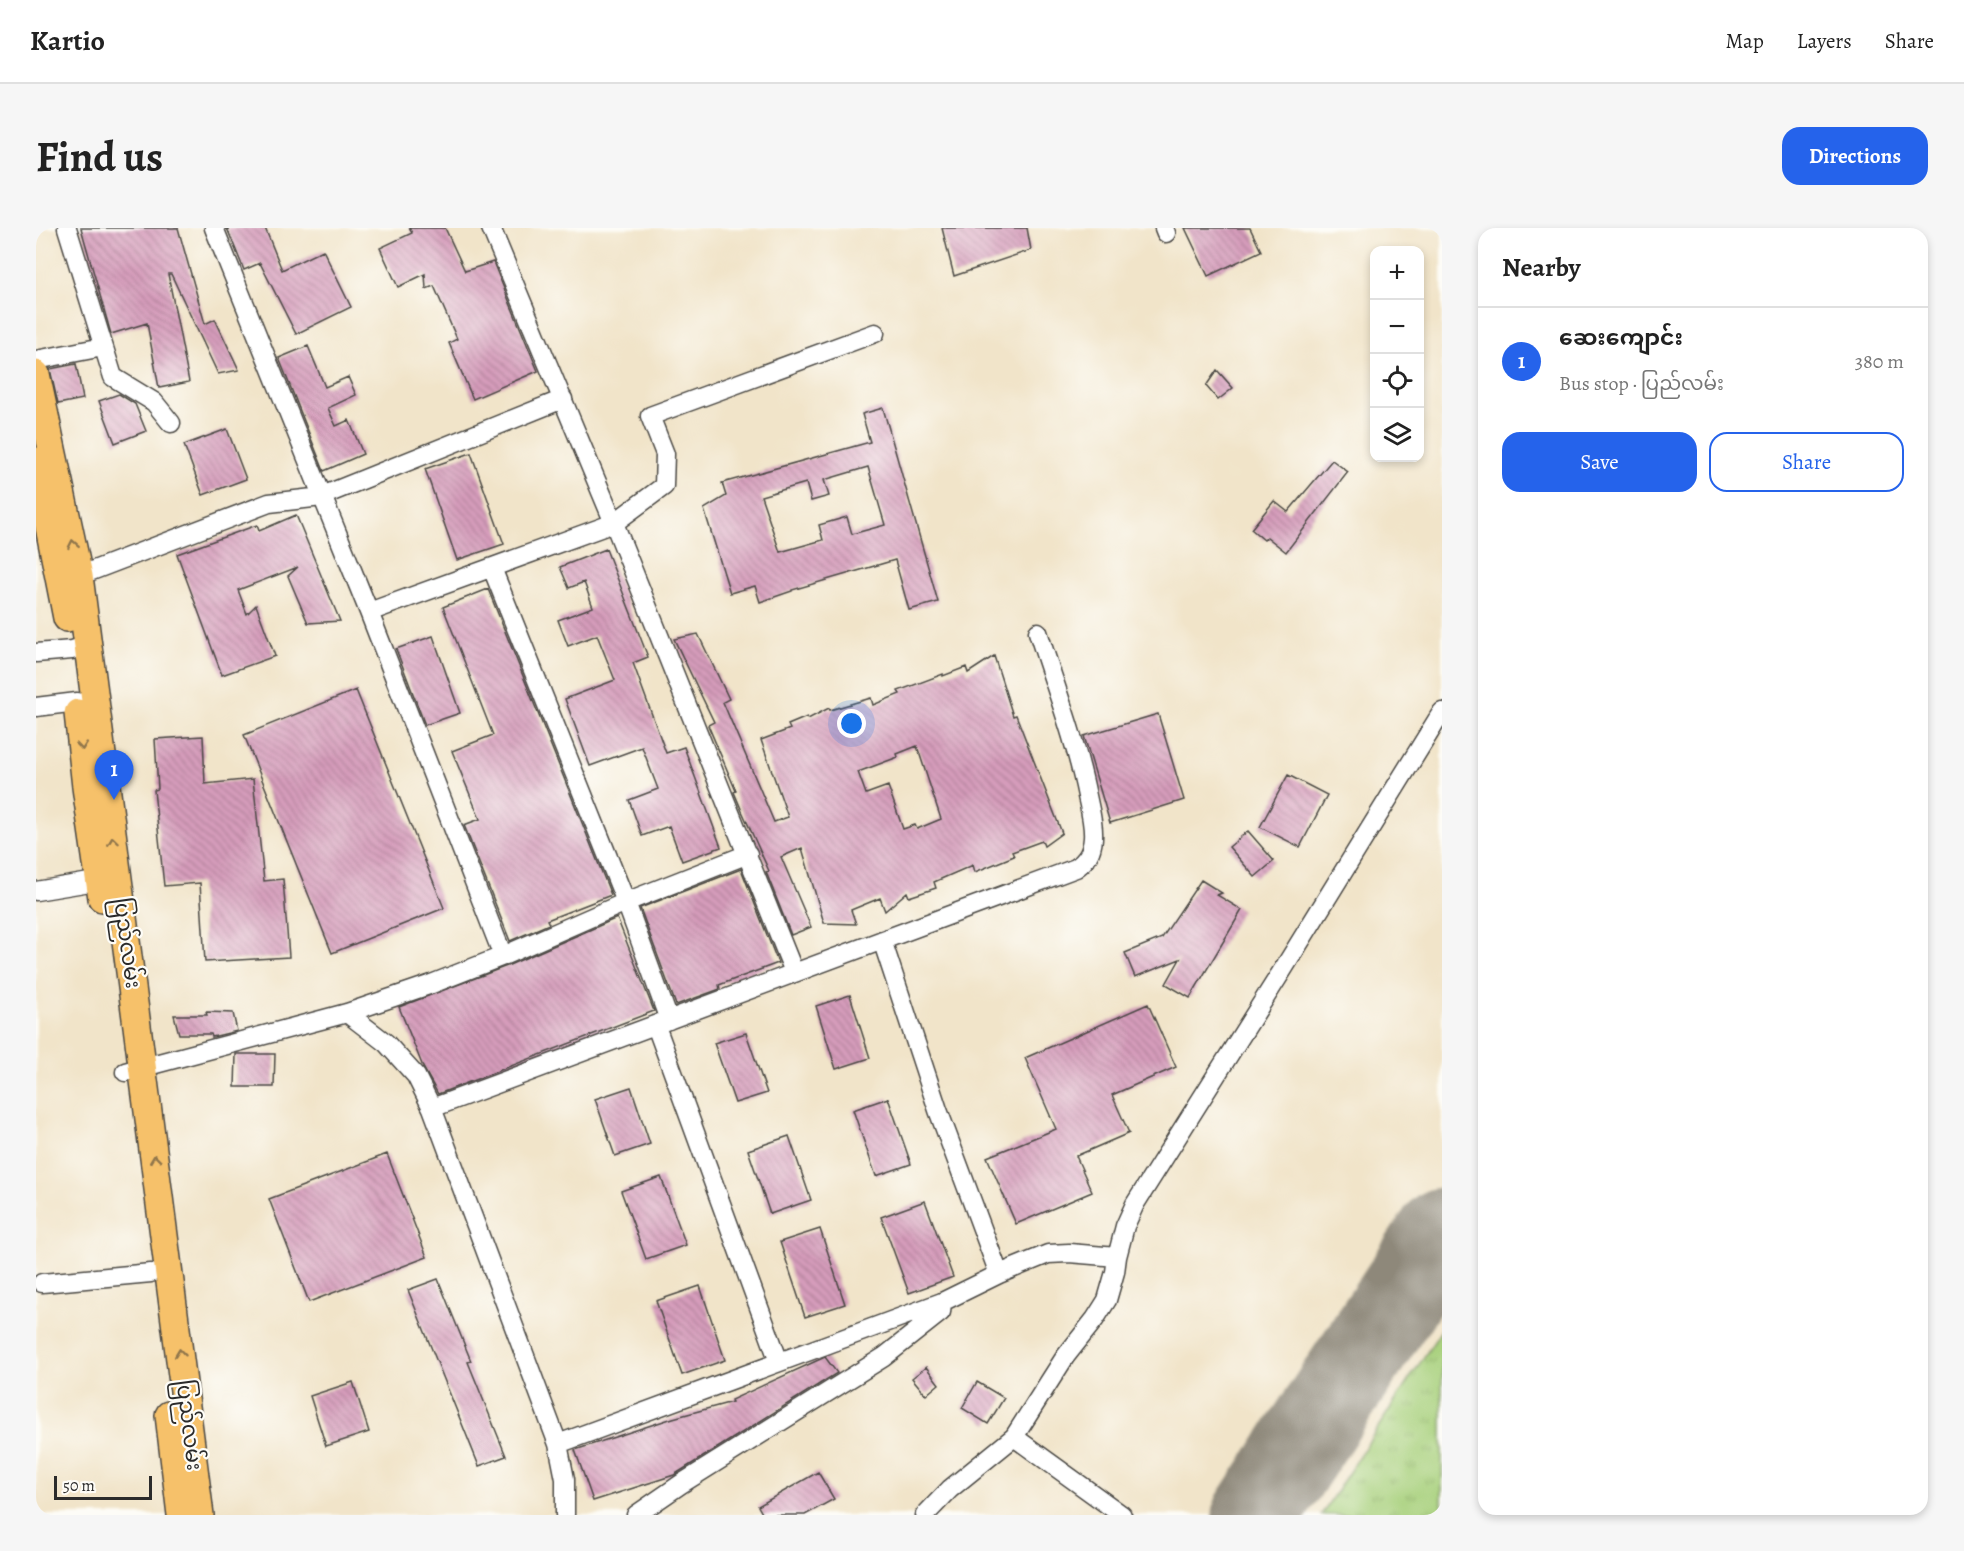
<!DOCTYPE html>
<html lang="en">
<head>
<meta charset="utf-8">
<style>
  :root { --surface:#fff; --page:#f6f6f6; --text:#222; --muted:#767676; --line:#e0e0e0; --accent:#2563eb }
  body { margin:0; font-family:Alegreya,"Noto Sans Myanmar",serif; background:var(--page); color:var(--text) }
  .controls { position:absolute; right:18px; top:18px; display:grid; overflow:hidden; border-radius:12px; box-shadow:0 3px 9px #0003 }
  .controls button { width:54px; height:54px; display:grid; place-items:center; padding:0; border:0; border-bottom:2px solid var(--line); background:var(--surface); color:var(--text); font:30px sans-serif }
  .scale { position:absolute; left:18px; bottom:15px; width:98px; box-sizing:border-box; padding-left:6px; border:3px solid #2b2b2b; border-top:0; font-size:16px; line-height:21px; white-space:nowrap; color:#2b2b2b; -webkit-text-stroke:4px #fdfcf7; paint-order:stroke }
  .you { position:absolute; left:816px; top:496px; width:21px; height:21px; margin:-15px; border:4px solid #fff; border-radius:50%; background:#1a73e8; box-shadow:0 0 0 9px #1a73e833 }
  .badge { display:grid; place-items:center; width:39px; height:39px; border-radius:50%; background:var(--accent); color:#fff; font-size:20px; font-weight:700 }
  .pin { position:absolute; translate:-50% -50px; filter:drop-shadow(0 2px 3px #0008) }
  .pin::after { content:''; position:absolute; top:32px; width:21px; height:18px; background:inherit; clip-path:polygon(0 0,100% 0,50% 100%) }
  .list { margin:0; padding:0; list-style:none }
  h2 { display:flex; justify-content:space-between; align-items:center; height:78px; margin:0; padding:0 24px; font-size:26px }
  h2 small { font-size:20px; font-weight:400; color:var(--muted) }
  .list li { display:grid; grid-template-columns:39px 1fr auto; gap:18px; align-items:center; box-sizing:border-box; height:108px; padding:0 24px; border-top:2px solid var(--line) }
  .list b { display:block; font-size:22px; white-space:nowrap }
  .list p { margin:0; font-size:20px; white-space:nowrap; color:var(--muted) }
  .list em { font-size:20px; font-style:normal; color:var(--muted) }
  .actions { display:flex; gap:12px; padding:18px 24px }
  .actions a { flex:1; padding:14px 0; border:2px solid var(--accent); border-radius:18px; text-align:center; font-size:21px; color:var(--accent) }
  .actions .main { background:var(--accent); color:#fff }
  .icon { flex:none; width:33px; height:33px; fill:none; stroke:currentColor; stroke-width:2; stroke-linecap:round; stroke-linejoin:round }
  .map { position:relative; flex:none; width:1406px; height:1287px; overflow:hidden; border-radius:18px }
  header { display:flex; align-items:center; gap:36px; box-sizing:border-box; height:84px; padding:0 30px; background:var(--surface); border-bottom:2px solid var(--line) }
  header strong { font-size:28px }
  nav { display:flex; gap:33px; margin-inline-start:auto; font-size:21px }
  .intro { display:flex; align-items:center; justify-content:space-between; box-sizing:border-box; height:144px; padding:0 36px }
  h1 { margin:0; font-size:42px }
  .button { padding:15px 27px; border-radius:18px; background:var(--accent); color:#fff; font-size:21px; font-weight:700 }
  main { display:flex; gap:36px; padding:0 36px }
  aside { flex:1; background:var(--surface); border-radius:18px; box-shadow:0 3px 9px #0003 }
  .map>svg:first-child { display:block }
  .grass { fill:url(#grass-tufts); stroke:#697e53; stroke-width:1.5 }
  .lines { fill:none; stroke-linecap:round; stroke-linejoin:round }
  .runway { stroke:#8e887a; stroke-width:87 }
  .building { fill:url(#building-back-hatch); fill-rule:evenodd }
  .minor-casing { stroke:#494743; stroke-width:21 }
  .highway-casing { stroke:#494743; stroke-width:30 }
  .minor { stroke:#fff; stroke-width:18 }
  .highway { stroke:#f6c16b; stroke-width:27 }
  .oneway { stroke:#90764b }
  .labels { text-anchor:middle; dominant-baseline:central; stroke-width:4.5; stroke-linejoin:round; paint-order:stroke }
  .street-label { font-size:22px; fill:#2b2b2b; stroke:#fdfcf7 }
</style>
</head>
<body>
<header>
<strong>Kartio</strong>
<nav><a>Map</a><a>Layers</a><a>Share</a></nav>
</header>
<div class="intro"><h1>Find us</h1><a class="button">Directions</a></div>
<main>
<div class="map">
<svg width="1406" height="1287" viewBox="0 0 1406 1287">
  <defs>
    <pattern id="grass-tufts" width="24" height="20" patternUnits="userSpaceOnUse" patternTransform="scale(1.5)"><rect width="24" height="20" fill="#a7d07b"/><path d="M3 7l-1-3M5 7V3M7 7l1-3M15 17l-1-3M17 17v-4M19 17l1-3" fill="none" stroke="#90b36a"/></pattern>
    <pattern id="building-back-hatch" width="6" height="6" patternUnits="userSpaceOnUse" patternTransform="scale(1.5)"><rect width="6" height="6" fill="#d69cbb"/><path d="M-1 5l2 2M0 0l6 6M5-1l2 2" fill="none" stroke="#ae7f98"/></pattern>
  </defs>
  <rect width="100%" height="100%" fill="#fdfcf7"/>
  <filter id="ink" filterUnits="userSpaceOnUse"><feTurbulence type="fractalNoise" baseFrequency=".0167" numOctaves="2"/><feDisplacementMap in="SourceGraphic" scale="12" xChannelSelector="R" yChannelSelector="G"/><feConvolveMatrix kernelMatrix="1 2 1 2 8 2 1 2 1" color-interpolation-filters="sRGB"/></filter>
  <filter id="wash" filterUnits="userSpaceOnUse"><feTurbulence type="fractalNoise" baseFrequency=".008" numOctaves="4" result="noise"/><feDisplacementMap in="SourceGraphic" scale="24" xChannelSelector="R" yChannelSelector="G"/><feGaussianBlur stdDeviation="1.35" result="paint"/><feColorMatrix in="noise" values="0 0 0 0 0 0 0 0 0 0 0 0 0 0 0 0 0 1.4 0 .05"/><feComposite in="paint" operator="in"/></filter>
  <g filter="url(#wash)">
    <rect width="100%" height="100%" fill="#f1e4c9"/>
    <path class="grass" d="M1406,1101v186h-121z"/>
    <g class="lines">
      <path class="runway" d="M1220,1287l186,-284"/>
    </g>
    <g id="blocks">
      <path class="building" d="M45,0h97l27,96 10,-5 24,51 -21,4 -47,-100h-3l21,108 -30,6 -12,-65 -36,11z
        M191,0h38l17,42 41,-20 28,57 -55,27 -36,-71 -16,7z
        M373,0h36l20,43 28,-9 45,109 -65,28 -24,-56 8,-4 -23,-53 -8,3 -1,-15 -27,13 -18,-39 32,-15z
        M906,0h85l4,22 -77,26z
        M1149,0h65l11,23 -53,25z
        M272,118l17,41 23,-10 8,18 -28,13 8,18 13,-6 14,34 -39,17 -45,-113z
        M40,136l7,35 -25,5 -8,-35z
        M1181,142l16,18 -15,12 -12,-14z
        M83,166l16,10 11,27 -31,12 -16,-42z
        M847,180l55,194 -29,8 -14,-50 -103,30v1l-32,11 -5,-16 -25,7 -26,-84 22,-13 -4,-13 148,-41 -8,-28zM832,239l17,58 -33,9 -5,-17 -28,8 4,15 -43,12 -19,-56 45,-13 5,18 18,-5 -5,-16z
        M191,201l19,50 -43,16 -19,-50z
        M435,225l33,91 -47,16 -32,-91z
        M1296,232l16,12 -62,80 -19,-15 -3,3 -13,-11 23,-28 14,11z
        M260,287l44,106 -32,2 -20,-47 10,-9 -60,23 9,24 9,-9 19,51 -53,19 -45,-121 80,-29 2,6z
        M570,321l42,108 -15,6 33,90 18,-6 37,100 -39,14 -13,-35 -27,10 -13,-36 29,-11 -16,-42 -52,19 -25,-67 50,-19 -18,-45 -29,11 -10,-26 35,-13 -9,-25 -15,6 -9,-21z
        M452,361l123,306 -64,25 2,4 -39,17 -46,-116 16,-6 -28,-68 41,-16 -50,-128z
        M662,406l31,65 -6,3 51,120 14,-5 -27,-77 29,-11 -2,-4 19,-8 1,2 21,-11 1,2 41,-12 2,7 27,-11 -2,-3 45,-17v2l23,-9 2,6 26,-17 19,60 3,-1 46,118 -18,13 -2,-5 -30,11 2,4 -39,16 -2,-7 -39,17 2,6 -27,9 -2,-5 -22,19 -5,-13 -29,12 5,14 -32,-1 -22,-75 -21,9 30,70 -20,8 -25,-63 3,-1 -27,-60 -8,-19 2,-1 -28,-66 6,-3 -40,-83zM881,518l24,73 -24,10 -2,-4 -12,4 -15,-43 -22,8 -8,-22 40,-15 -1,-3z
        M397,408l27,77 -35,12 -29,-76z
        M320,462l88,218 -112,45 -88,-218z
        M1122,486l26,86 -74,23 -26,-87z
        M167,508l2,48 48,-5 11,102 19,-2 6,78 -84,5 -5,-79 -36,3 -10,-96 4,-1 -3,-50z
        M1252,547l39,20 -27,52 -40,-20z
        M1212,603l26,30 -19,16 -26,-30z
        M705,641l37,94 -59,22 1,4 -44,16 -36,-97z
        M1165,652l21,13 -5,2 25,15 -52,88 -24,-14 14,-25 -45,18 -10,-24 37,-15z
        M581,690l37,93 -216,83 -15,-27 -24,-60 108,-41z
        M814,767l20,63 -34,11 -20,-63z
        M1112,776l28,63 -64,28 17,38 -53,23 16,36 -76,32 -29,-67 69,-28 -31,-71z
        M170,784l27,1 4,18 -25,6 -1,-3h-32l-5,-19h33z
        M710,805l21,60 -32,10 -21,-60z
        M200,826h39l-1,33h-39z
        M595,859l19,57 -35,12 -20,-57z
        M852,870l23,66 -35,12 -23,-66z
        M753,908l22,64 -41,14 -22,-64z
        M351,926l40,103 -118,45 -40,-103z
        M625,949l25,68 -40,14 -25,-68z
        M889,973l28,76 -44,16 -28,-76z
        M784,1001l25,75 -40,13 -25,-75z
        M402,1051l33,82 -3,1 38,94 -27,10 -71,-176z
        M664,1058l25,74 -43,15 -26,-74z
        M789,1129l12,16 -163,102 -81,26 -18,-51 98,-32 59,-16 -1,-2z
        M890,1139l13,17 -13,11 -14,-17z
        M317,1154l16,50 -43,14 -16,-50z
        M941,1154l27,16 -16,26 -26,-16z
        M782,1244l16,27 -29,16h-42l-5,-9z"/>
    </g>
  </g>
  <g filter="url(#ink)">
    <use href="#blocks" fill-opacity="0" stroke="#494743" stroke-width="1.5"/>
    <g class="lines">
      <g class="minor-casing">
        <path id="minor" d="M31,0l46,149 41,25 17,21
          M178,0l155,384 134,344
          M455,0l123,295 180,449
          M1128,0l2,5
          M0,132l67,-13
          M286,268l241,-97
          M456,340l134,334 43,118
          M32,352l201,-77 53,-6
          M333,384l245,-89 50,-37 1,-32 -15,-38 225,-83
          M0,425l36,-3 16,-5
          M0,479l41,-5
          M0,663l72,-12
          M311,785l39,30 30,33 16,32 126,336 7,35v36
          M620,798l123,336
          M89,844l222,-59 82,-28 74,-29 123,-54 122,-48
          M396,880l644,-240c11,-8 16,-16 17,-30 1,-14 -3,-28 -6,-42 -11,-55 -32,-110 -49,-164
          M1081,1029l8,-31 10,-22 147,-233 160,-259
          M6,1055l109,-10
          M978,1209l108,78
          M522,1216l384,-142 57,-28 -61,-164 -56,-170
          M600,1287l45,-31 203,-127 57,-45 1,-10
          M889,1287l25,-26 64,-52 51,-80 30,-38 12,-19 8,-28 2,-15 -48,-4 -21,1 -49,20"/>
      </g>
      <g class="highway-casing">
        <path id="highway" d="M0,146l43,202 121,939
          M0,233l31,157
          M42,485l8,74 16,111
          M133,1187l12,100"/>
      </g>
      <use href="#minor" class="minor"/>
      <use href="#highway" class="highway"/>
    </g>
    <defs><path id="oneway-chevron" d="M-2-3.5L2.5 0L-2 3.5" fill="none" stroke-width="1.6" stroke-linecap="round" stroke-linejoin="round" transform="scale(1.5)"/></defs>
    <g class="oneway">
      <use href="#oneway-chevron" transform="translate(37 316) rotate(-101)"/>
      <use href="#oneway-chevron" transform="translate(46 518) rotate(84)"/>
      <use href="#oneway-chevron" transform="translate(77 613) rotate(-98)"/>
      <use href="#oneway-chevron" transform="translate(119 931) rotate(-97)"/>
      <use href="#oneway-chevron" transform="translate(144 1125) rotate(-97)"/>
    </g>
  </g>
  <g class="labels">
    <g class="street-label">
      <text transform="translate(91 715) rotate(82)">ပြည်လမ်း</text>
      <text transform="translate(153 1197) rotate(83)">ပြည်လမ်း</text>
    </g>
  </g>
</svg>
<div class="controls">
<button>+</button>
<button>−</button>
<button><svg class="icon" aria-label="locate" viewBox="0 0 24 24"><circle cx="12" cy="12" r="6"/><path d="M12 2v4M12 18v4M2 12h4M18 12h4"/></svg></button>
<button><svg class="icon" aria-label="layers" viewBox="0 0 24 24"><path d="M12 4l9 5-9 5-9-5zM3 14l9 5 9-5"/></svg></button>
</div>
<div class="scale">50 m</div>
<div class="you"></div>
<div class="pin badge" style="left:78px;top:572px">1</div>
</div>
<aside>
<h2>Nearby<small></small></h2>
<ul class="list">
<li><span class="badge">1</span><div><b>ဆေးကျောင်း</b><p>Bus stop · ပြည်လမ်း</p></div><em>380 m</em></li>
</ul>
<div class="actions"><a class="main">Save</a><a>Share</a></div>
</aside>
</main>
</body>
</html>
